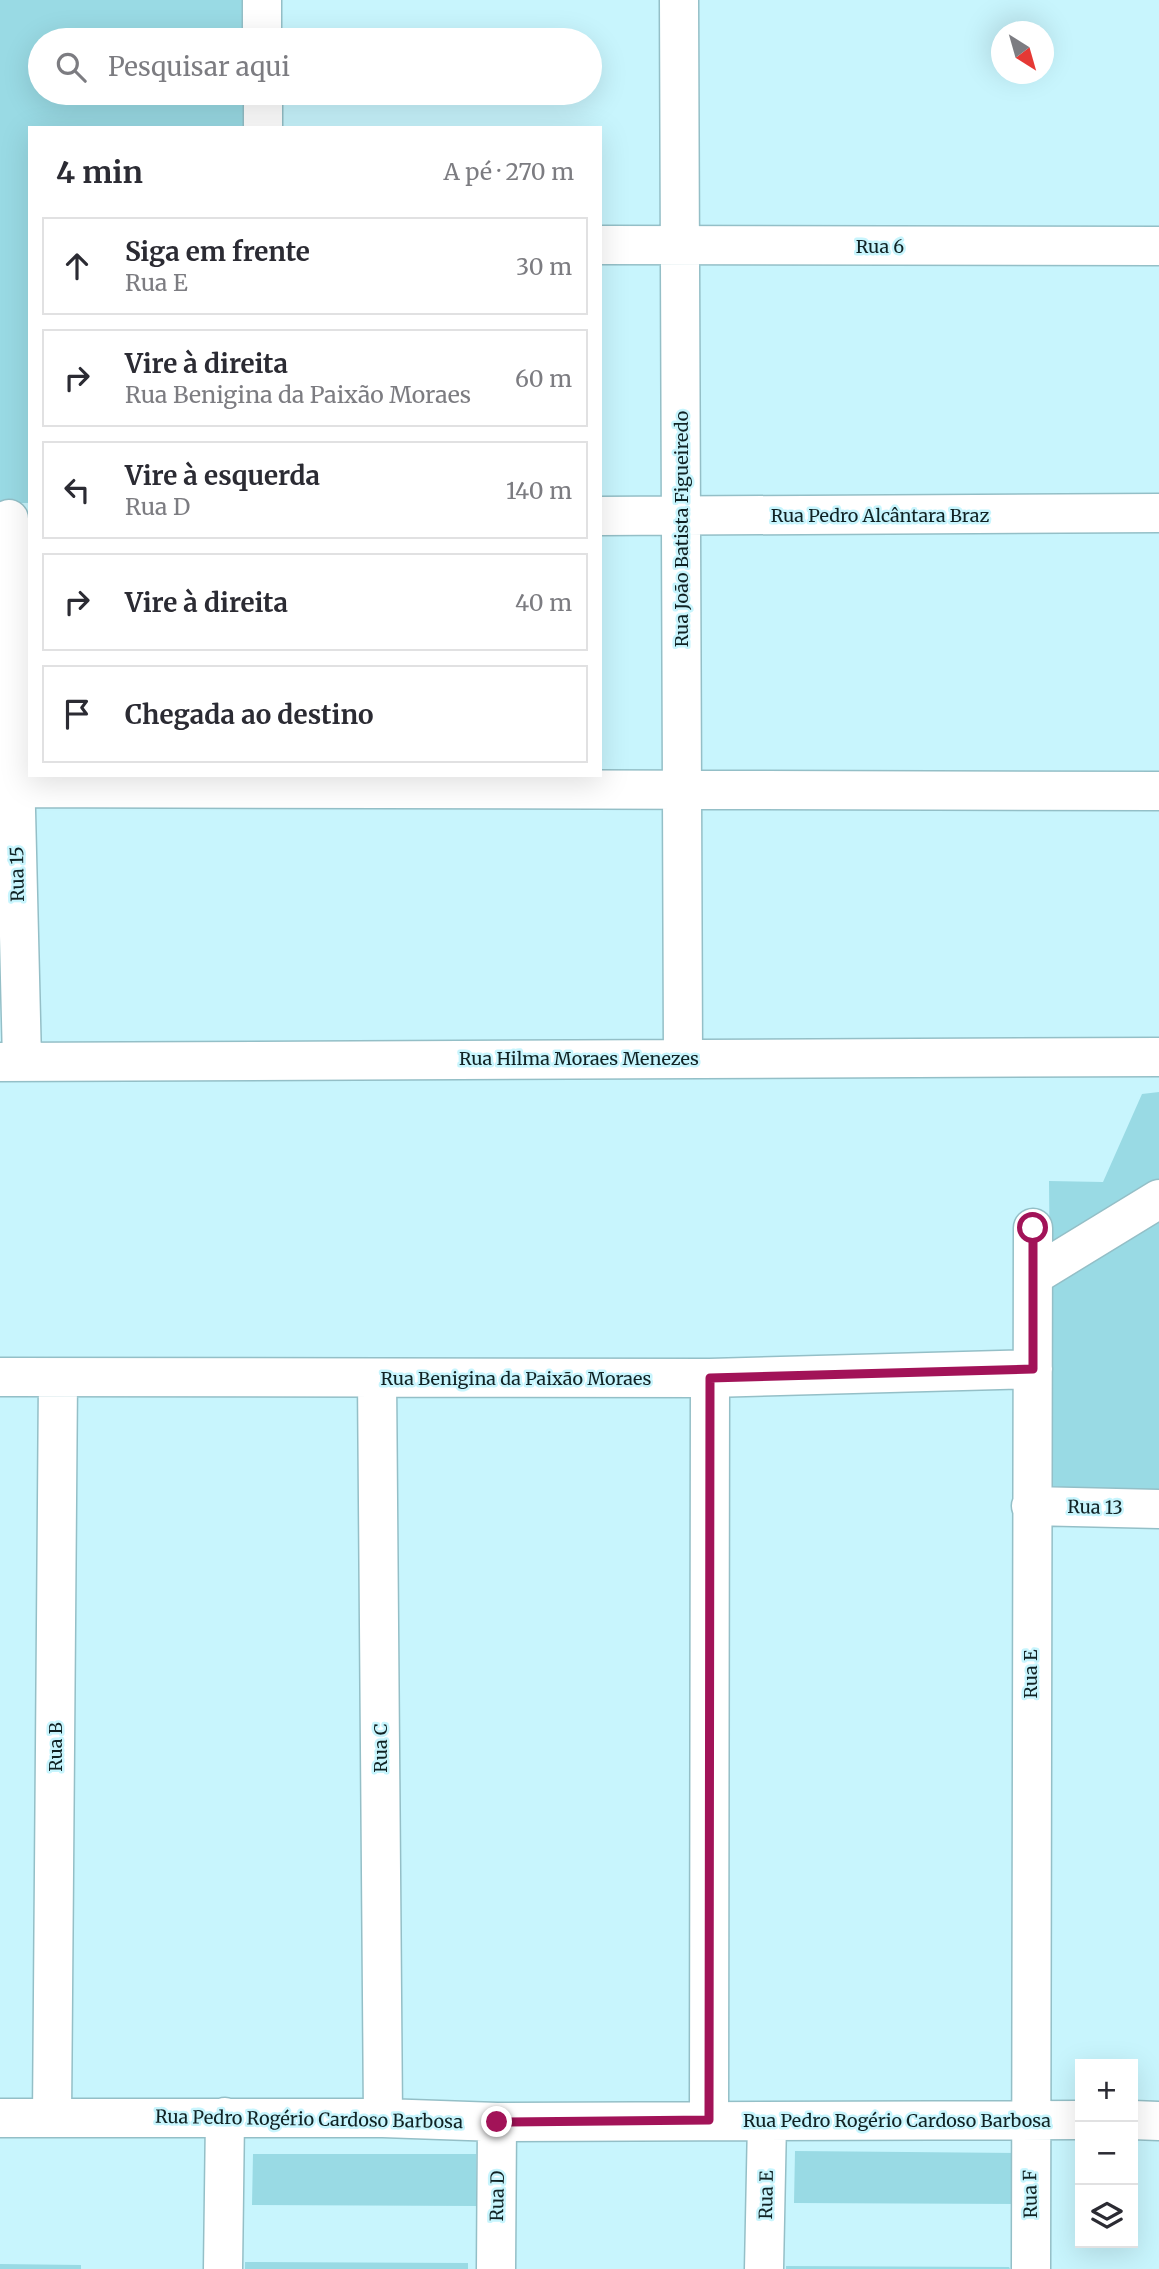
<!DOCTYPE html>
<html lang="pt">
<head>
<meta charset="utf-8">
<style>
  :root { --surface:#fff; --page:#f2f2f3; --text:#2b2b33; --muted:#7c7c81; --line:#e1e1e2 }
  body { margin:0; font-family:Merriweather,serif; background:var(--page); color:var(--text) }
  .controls { position:absolute; right:21px; bottom:21px; display:grid; overflow:hidden; border-radius:0px; box-shadow:0 7px 28px #0002 }
  .controls button { width:63px; height:63px; display:grid; place-items:center; padding:0; border:0; border-bottom:2px solid var(--line); background:var(--surface); color:var(--text); font:35px sans-serif }
  .compass { position:absolute; left:991px; top:21px; width:63px; height:63px; border-radius:50%; background:var(--surface); box-shadow:0 7px 28px #0002; rotate:143deg }
  .stop { position:absolute; width:21px; height:21px; margin:-16px; border:5px solid #a21358; border-radius:50%; background:#fff }
  .stop.end { background:#a21358; border-color:#fff; box-shadow:0 2px 7px #0008 }
  .list { margin:0; padding:0; list-style:none }
  h2 { display:flex; justify-content:space-between; align-items:center; height:91px; margin:0; padding:0 28px; font-size:30px }
  h2 small { font-size:23px; font-weight:400; color:var(--muted) }
  .list li { display:grid; grid-template-columns:46px 1fr auto; gap:21px; align-items:center; box-sizing:border-box; height:98px; margin:0 14px 14px; padding:0 14px; border:2px solid var(--line); border-radius:0px }
  .list b { display:block; font-size:26px; white-space:nowrap }
  .list p { margin:0; font-size:23px; white-space:nowrap; color:var(--muted) }
  .list em { font-size:23px; font-style:normal; color:var(--muted) }
  .icon { flex:none; width:38px; height:38px; fill:none; stroke:currentColor; stroke-width:2; stroke-linecap:round; stroke-linejoin:round }
  .map { position:relative; flex:none; width:1159px; height:2269px; overflow:hidden }
  .search { position:absolute; background:var(--surface); box-shadow:0 7px 28px #0002; left:28px; top:28px; width:574px; height:77px; display:flex; align-items:center; gap:18px; box-sizing:border-box; padding:0 24px; border-radius:38px; color:var(--muted); font-size:26px }
  .panel { position:absolute; background:var(--surface); box-shadow:0 7px 28px #0002; left:28px; top:126px; width:574px; height:651px; border-radius:0px }
  .map>svg:first-child { display:block }
  .green { fill:#99dae4 }
  .lines { fill:none; stroke-linecap:round; stroke-linejoin:round }
  .minor-casing { stroke:#94bfc7; stroke-width:41 }
  .minor { stroke:#fff; stroke-width:38 }
  .route { stroke:#a21358; stroke-width:9 }
  .labels { text-anchor:middle; dominant-baseline:central; stroke-width:5; stroke-linejoin:round; paint-order:stroke }
  .street-label { font-size:18px; fill:#102224; stroke:#c8f5fd }
</style>
</head>
<body>
<div class="map">
<svg width="1159" height="2269" viewBox="0 0 1159 2269">
  <rect width="100%" height="100%" fill="#c8f5fd"/>
  <path class="green" d="M0,0h249v40h-209v53h209v35h-219v375h-30z
    M1159,1092v402l-107,1 -3,-314 54,1 39,-88z
    M795,2151l223,2v51l-224,-1z
    M253,2154h223v52l-224,-1z
    M245,2262l223,1v6h-223z
    M0,2264l81,1v4h-81z
    M786,2266l223,1 1,2h-224z"/>
  <g class="lines">
    <g class="minor-casing">
      <path id="minor" d="M262,0v40
        M679,0l4,1058
        M263,93v35
        M600,245l559,1
        M600,516l559,-3
        M9,519l13,542
        M0,788l1159,3
        M0,1062l1159,-5
        M1033,1276l126,-77
        M0,1377l710,1 323,-9
        M377,1378l6,740
        M1031,1506l128,3
        M52,2117l6,-739
        M0,2118h383l114,4 583,-2
        M709,2120l1,-742
        M1133,2120l26,1
        M223,2269l2,-152
        M496,2269l1,-147
        M764,2269l3,-147
        M1031,2269l2,-1041"/>
    </g>
    <use href="#minor" class="minor"/>
  </g>
  <g class="lines">
    <path class="route" d="M497,2122l212,-2 1,-742 323,-9v-141"/>
  </g>
  <g class="labels">
    <g class="street-label">
      <text x="880" y="246">Rua 6</text>
      <text x="880" y="515">Rua Pedro Alcântara Braz</text>
      <text transform="translate(681 529) rotate(-90)">Rua João Batista Figueiredo</text>
      <text transform="translate(17 874) rotate(-91)">Rua 15</text>
      <text x="579" y="1058">Rua Hilma Moraes Menezes</text>
      <text x="516" y="1378">Rua Benigina da Paixão Moraes</text>
      <text transform="translate(1095 1507) rotate(1)">Rua 13</text>
      <text transform="translate(1030 1674) rotate(-90)">Rua E</text>
      <text transform="translate(55 1747) rotate(-90)">Rua B</text>
      <text transform="translate(380 1748) rotate(-90)">Rua C</text>
      <text transform="translate(309 2119) rotate(1)">Rua Pedro Rogério Cardoso Barbosa</text>
      <text x="897" y="2120">Rua Pedro Rogério Cardoso Barbosa</text>
      <text transform="translate(1030 2194) rotate(-91)">Rua F</text>
      <text transform="translate(766 2195) rotate(-89)">Rua E</text>
      <text transform="translate(497 2196) rotate(-89)">Rua D</text>
    </g>
  </g>
</svg>
<div class="controls">
<button>+</button>
<button>−</button>
<button><svg class="icon" aria-label="layers" viewBox="0 0 24 24"><path d="M12 4l9 5-9 5-9-5zM3 14l9 5 9-5"/></svg></button>
</div>
<svg class="compass" viewBox="-18 -18 36 36"><path d="M0-13l5 13h-10z" fill="#e53935"/><path d="M0 13l5-13h-10z" fill="#7c7c81"/></svg>
<div class="stop" style="left:1033px;top:1228px"></div>
<div class="stop end" style="left:497px;top:2122px"></div>
<div class="search"><svg class="icon" aria-label="search" viewBox="0 0 24 24"><circle cx="10" cy="10" r="6"/><path d="M15 15l6 6"/></svg>Pesquisar aqui</div>
<section class="panel">
<h2>4 min<small>A pé · 270 m</small></h2>
<ul class="list">
<li><svg class="icon" aria-label="ahead" viewBox="0 0 24 24"><path d="M12 20V5M6 11l6-6 6 6"/></svg><div><b>Siga em frente</b><p>Rua E</p></div><em>30 m</em></li>
<li><svg class="icon" aria-label="right" viewBox="0 0 24 24"><path d="M7 20v-9h11M14 6l5 5-5 5"/></svg><div><b>Vire à direita</b><p>Rua Benigina da Paixão Moraes</p></div><em>60 m</em></li>
<li><svg class="icon" aria-label="left" viewBox="0 0 24 24"><path d="M17 20v-9H6M10 6l-5 5 5 5"/></svg><div><b>Vire à esquerda</b><p>Rua D</p></div><em>140 m</em></li>
<li><svg class="icon" aria-label="right" viewBox="0 0 24 24"><path d="M7 20v-9h11M14 6l5 5-5 5"/></svg><div><b>Vire à direita</b></div><em>40 m</em></li>
<li><svg class="icon" aria-label="arrive" viewBox="0 0 24 24"><path d="M6 21V4h12l-3 4 3 4H6"/></svg><div><b>Chegada ao destino</b></div></li>
</ul>
</section>
</div>
</body>
</html>
